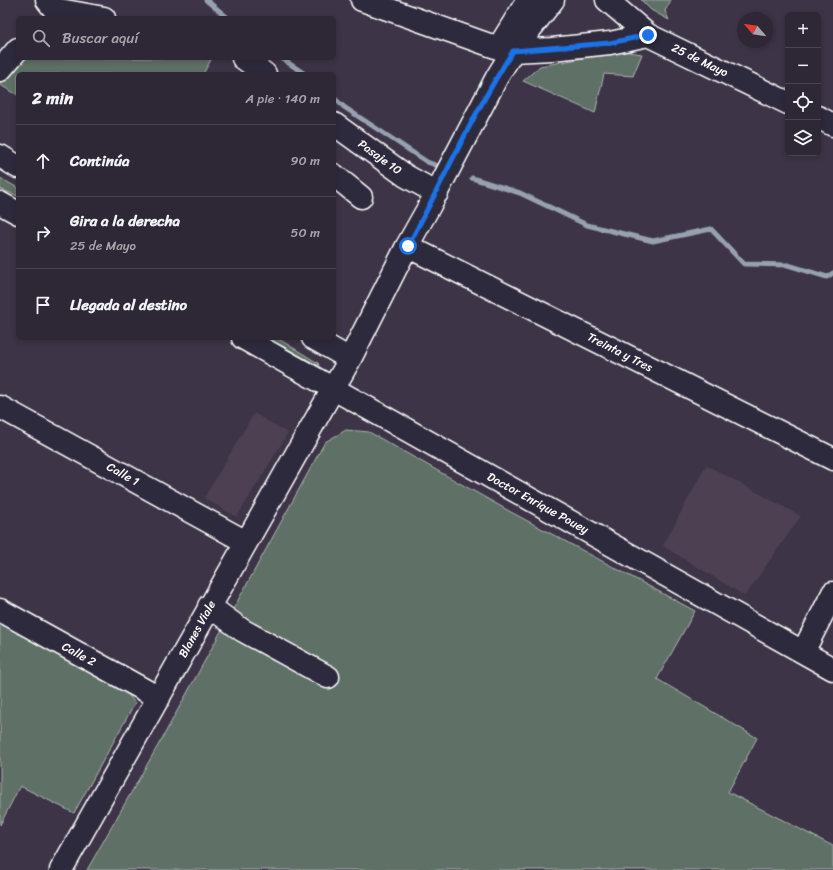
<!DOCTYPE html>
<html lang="es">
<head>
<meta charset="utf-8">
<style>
  :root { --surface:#2e2735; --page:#362f3d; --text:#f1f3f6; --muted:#a7a5ad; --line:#494450 }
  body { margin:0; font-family:Sriracha,sans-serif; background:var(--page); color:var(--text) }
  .controls { position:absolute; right:12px; top:12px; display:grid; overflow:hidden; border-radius:6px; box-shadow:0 2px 6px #0003 }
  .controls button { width:36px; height:36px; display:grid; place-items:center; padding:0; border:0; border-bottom:1px solid var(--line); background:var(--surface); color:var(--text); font:20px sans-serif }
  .compass { position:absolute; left:737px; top:12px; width:36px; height:36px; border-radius:50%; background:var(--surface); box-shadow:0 2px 6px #0003; rotate:299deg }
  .stop { position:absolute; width:12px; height:12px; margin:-9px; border:3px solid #1a73e8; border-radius:50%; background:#fff }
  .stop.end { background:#1a73e8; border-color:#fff; box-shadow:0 1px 4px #0008 }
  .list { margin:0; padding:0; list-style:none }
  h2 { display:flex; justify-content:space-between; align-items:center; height:52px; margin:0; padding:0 16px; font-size:17px }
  h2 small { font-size:13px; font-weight:400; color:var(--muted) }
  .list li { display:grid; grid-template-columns:26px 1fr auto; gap:12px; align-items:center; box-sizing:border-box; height:72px; padding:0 16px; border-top:1px solid var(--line) }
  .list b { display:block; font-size:15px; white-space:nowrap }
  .list p { margin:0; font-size:13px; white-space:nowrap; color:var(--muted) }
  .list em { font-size:13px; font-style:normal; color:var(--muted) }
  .icon { flex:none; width:22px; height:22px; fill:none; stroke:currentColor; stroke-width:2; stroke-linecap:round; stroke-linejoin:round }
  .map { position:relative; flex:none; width:833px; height:870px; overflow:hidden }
  .search { position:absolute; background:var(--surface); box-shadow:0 2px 6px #0003; left:16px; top:16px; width:320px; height:44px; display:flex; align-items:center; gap:10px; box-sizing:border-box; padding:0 14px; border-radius:6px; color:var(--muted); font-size:15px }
  .panel { position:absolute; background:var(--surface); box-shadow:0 2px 6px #0003; left:16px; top:72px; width:320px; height:268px; border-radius:6px }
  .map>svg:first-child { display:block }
  .built { fill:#4d4053 }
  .green { fill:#5e6f66; stroke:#aeb7b2 }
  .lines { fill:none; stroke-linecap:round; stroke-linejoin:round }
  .stream { stroke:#97a1b0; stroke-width:5 }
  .minor-casing { stroke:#fff; stroke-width:25 }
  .minor { stroke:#2f2a3d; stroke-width:22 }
  .route { stroke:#1a73e8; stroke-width:5 }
  .labels { text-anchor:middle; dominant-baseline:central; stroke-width:3.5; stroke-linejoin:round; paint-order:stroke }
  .street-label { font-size:12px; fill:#fff; stroke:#2f2a3d }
</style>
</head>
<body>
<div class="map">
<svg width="833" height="870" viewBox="0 0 833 870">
  <rect width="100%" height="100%" fill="#3d3447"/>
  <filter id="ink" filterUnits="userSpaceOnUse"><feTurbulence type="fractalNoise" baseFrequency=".025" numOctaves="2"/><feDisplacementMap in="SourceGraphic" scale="8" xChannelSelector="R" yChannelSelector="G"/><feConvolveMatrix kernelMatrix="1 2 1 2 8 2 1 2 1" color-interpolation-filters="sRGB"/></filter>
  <g filter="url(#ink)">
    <path class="built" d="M254,413l34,20 -51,84 -33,-19z
      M706,465l95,51 -56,80 -82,-50z"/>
    <path class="green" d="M641,0h30l-6,11 4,9 -18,-10z
      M622,51l20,3 -9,22 -29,-2 -9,39 -72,-32 17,-15z
      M18,58h194l-9,16h-185v21l-18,-10v-6z
      M0,178l18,10v8l-18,-7z
      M268,338h9l41,25 1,3z
      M346,430l23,2 140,79 186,100 -38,68 100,59 -29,54 105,54v24h-746l77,-135 161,-293z
      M0,623l126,69 9,11 -61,110 -54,-27 -20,39z"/>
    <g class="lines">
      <path class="stream" d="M206,0l22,18
        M281,58l24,16
        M334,98l10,9 83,55 11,4
        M472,178l48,15 67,32 66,16 58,-12 33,35 44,1 39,12 6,-4"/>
      <g class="minor-casing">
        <path id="minor" d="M47,0l7,9 50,9
          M362,0l136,48
          M528,0l-30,48 15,3 39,-2 58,-6 38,-8
          M607,0l41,35 140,68
          M243,58l22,16
          M0,70l18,-21
          M818,117l15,8
          M334,124l72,52 31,17
          M0,156l18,11
          M334,175l27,22
          M0,203l18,10
          M407,246l426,213
          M243,338l590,331
          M313,338l37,21
          M0,407l246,135
          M209,606l33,24 86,47
          M0,610l159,88
          M803,652l30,-59
          M61,870l289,-511 57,-113 23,-41 67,-128 16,-26 40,-51"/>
      </g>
      <use href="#minor" class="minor"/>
    </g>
  </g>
  <g class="lines" filter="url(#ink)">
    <path class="route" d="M408,246c35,-65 65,-133 105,-195l97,-8 38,-8"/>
  </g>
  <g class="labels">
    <g class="street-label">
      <text transform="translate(700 60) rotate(26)">25 de Mayo</text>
      <text transform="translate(380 157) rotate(36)">Pasaje 10</text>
      <text transform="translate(620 352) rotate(27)">Treinta y Tres</text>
      <text transform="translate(123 474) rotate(29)">Calle 1</text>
      <text transform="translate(538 503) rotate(29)">Doctor Enrique Pouey</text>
      <text transform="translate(197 629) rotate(-61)">Blanes Viale</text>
      <text transform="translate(79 654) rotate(29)">Calle 2</text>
    </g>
  </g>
</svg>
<div class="controls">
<button>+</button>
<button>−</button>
<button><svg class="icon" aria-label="locate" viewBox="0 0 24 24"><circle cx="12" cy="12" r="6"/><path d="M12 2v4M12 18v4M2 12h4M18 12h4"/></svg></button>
<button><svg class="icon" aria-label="layers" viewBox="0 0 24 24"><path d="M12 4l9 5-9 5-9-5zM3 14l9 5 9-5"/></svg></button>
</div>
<svg class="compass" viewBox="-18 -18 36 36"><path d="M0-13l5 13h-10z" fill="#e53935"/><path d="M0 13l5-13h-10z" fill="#a7a5ad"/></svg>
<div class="stop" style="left:408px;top:246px"></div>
<div class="stop end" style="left:648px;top:35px"></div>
<div class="search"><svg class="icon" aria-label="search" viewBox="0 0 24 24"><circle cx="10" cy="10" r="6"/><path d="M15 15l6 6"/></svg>Buscar aquí</div>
<section class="panel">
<h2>2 min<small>A pie · 140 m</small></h2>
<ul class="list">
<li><svg class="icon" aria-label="ahead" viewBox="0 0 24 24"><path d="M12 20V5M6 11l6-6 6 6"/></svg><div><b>Continúa</b></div><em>90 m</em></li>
<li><svg class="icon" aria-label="right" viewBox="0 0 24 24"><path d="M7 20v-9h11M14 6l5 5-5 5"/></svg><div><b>Gira a la derecha</b><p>25 de Mayo</p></div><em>50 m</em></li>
<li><svg class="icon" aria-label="arrive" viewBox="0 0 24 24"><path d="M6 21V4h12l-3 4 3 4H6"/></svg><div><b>Llegada al destino</b></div></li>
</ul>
</section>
</div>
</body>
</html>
